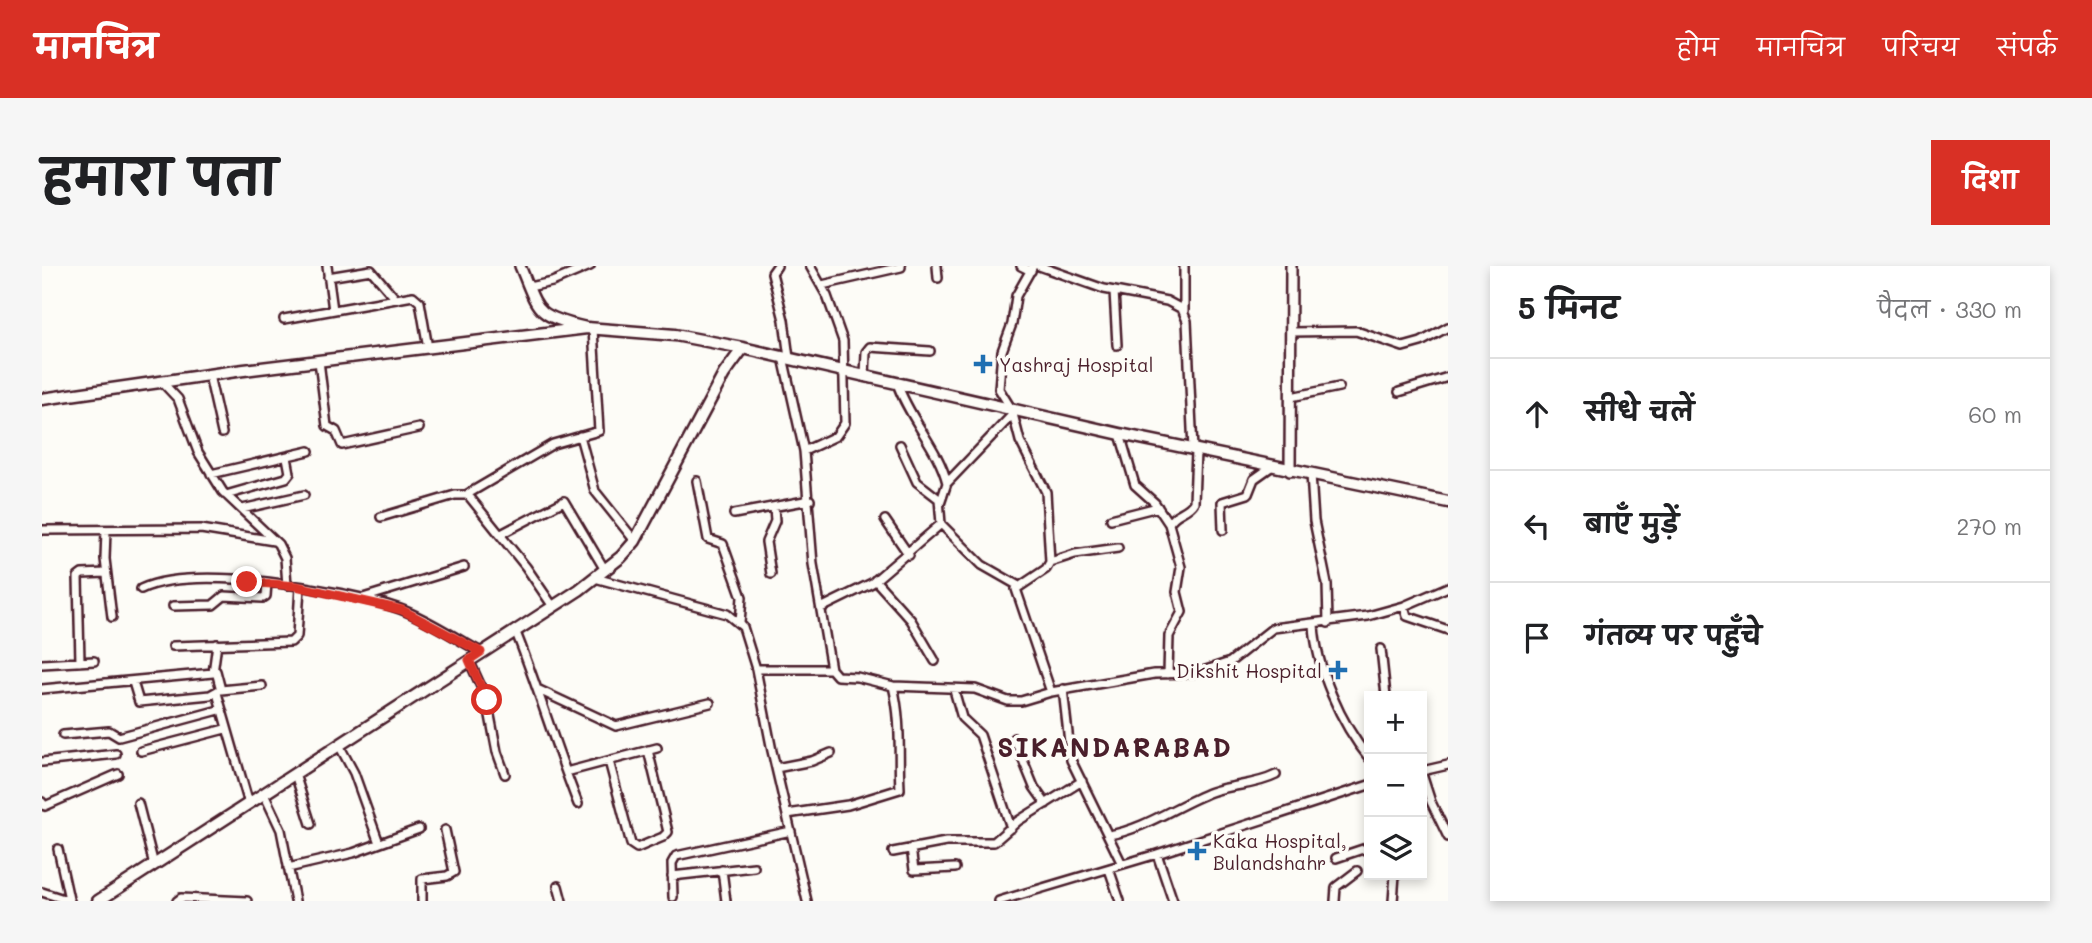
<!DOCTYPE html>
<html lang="hi">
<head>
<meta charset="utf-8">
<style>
  :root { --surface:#fff; --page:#f6f6f6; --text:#202124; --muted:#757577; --line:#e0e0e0; --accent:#d93025 }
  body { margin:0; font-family:Mali,"Playpen Sans Deva",sans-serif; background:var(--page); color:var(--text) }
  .controls { position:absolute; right:21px; bottom:21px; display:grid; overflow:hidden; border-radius:0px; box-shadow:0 4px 10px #0003 }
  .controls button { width:63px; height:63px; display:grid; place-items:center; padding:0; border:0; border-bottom:2px solid var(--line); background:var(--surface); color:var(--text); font:35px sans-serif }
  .stop { position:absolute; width:21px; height:21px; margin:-16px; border:5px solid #d93025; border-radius:50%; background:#fff }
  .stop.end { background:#d93025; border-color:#fff; box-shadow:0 2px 7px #0008 }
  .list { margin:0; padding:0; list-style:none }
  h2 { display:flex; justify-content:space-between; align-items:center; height:91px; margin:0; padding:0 28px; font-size:30px }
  h2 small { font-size:23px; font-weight:400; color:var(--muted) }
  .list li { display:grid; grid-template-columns:46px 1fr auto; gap:21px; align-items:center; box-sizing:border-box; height:112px; padding:0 28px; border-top:2px solid var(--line) }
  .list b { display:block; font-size:26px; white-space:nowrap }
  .list em { font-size:23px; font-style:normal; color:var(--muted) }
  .icon { flex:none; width:38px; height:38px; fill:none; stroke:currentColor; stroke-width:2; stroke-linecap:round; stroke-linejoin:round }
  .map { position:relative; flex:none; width:1406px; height:635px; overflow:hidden; border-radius:0px }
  header { display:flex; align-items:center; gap:42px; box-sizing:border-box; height:98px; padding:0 35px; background:var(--accent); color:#fff }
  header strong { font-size:33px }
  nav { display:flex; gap:38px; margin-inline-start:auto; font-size:24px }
  .intro { display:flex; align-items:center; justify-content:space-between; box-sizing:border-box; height:168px; padding:0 42px }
  h1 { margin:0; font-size:49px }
  .button { padding:18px 32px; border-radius:0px; background:var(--accent); color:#fff; font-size:24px; font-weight:700 }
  main { display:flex; gap:42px; padding:0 42px }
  aside { flex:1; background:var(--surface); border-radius:0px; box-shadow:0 4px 10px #0003 }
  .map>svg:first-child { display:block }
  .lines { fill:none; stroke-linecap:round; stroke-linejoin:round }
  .minor-casing { stroke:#4a1f2b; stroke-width:12 }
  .tertiary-casing { stroke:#4a1f2b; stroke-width:14 }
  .secondary-casing { stroke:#4a1f2b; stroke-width:15 }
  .minor { stroke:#fdfcf7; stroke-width:7 }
  .tertiary { stroke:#fdfcf7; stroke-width:9 }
  .secondary { stroke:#fdfcf7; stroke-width:10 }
  .route { stroke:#d93025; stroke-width:9 }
  .poi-dot { fill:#1f6fb2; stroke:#fdfcf7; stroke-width:2.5 }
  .labels { text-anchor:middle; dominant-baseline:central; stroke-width:7; stroke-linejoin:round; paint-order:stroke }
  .poi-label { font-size:19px; fill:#4a1f2b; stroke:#fdfcf7; text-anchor:start }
  .district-label { font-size:26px; font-weight:bold; letter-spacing:2px; fill:#4a1f2b; stroke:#fdfcf7 }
</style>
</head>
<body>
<header>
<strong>मानचित्र</strong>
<nav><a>होम</a><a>मानचित्र</a><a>परिचय</a><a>संपर्क</a></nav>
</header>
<div class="intro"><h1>हमारा पता</h1><a class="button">दिशा</a></div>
<main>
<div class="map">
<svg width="1406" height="635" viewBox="0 0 1406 635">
  <rect width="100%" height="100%" fill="#fdfcf7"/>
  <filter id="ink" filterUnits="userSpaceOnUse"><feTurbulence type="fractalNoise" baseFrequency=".0143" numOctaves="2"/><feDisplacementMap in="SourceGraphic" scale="14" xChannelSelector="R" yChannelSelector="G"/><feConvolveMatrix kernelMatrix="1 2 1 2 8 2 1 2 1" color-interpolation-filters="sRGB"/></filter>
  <g filter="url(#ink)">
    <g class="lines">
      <g class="minor-casing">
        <path id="minor" d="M285,0l6,44
          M735,0l-5,7 12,47 5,38
          M895,0l1,12
          M979,0l10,5
          M997,0l65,23 63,12 15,8 5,12 6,129
          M286,11l43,-7 24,28
          M780,19l79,-18
          M487,21l23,-5 38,-16
          M1072,25l3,54
          M1142,45v-45
          M242,53l129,-23 7,6 8,46
          M1249,66l65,-1 47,16 18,-5 27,-15
          M277,95l8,65 9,5 6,14 77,-17
          M167,109l13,58
          M823,110l1,-24 4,-5 60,4
          M120,116l16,17 20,53 25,40 55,52 7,14 2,27
          M855,117c12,36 42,66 50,100
          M1357,126l49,-15
          M1249,131l48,-10
          M1078,168l15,51 20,18 14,21
          M538,170l15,55 40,50
          M858,179l17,37 22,17 2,25
          M762,185l32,-15 9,-13 -2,-82 -16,-45 -17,-30
          M169,208l98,-23
          M1269,208l3,47 13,63 1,39
          M655,215l11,58 15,5 19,53 -2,26
          M184,229l60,-17 4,-5 -3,-16
          M424,229l87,-51 46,-13 -6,-102
          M898,238l7,-21 66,-69
          M200,243l62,-14
          M692,248l76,-14
          M339,251l74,-22h13l58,72 26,38
          M1069,253l47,-12
          M843,254l24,35
          M0,264l159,-1 73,12
          M64,264l-1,29 7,58
          M1181,264l-1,-28 26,-8 6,-15 17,-12
          M459,268l63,-33 41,69
          M1008,296l25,-8 43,-6
          M729,308l-5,-32 9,-21 -1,-14
          M553,312l132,36 16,13 13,42 16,82 35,150
          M833,314l36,40 24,41
          M99,323c54,-25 202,0 259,20 28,10 55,29 81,43
          M321,332l101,-31
          M131,340l40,-1 11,-9 39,2 3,-2 1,-13
          M1362,340l3,10 41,14
          M779,342l51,-25 69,-59 41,41 35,20
          M1272,358c2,44 27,100 55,134
          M473,364c23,57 40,116 63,174
          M131,380l118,-4 6,-6 3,-49
          M1339,383l5,47
          M427,394l18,40 10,52 8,22
          M38,396l-2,-85 4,-3 24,-1
          M0,398l52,-3
          M714,403h75l-18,-105 -9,-113 -21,-94
          M789,403l6,7 20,1 36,9 82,3 33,12h13l30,-9 -35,-103 30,-20 4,-7 -4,-70 -26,-51 -8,-31 -13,-21 3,-38 10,-27 4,-28 17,-30
          M174,405l5,19 41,-4
          M1126,408l1,-38 13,-24 -5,-20 4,-25 -12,-43c5,-12 19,-11 25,-22l2,-51
          M91,416l6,20 71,-7 9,-5
          M0,423l171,-16 4,-29
          M1021,423l8,71 51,104
          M497,424l77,36 94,-23
          M912,424l8,28 18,17 31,93
          M1009,426l103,-18 43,-1 33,-11 43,-34 95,-12 36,-10 44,-19
          M175,427l32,111
          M21,469l46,-4 10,6 100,-27
          M972,472l20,49 12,17
          M297,479l15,28 25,70
          M99,485l84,-22
          M567,495l22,83 6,4 26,-11 5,-5 -20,-82
          M0,496l74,-8
          M734,502l36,-7 19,-8
          M1380,505l26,-6
          M524,506l91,-24
          M253,508l16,50
          M1380,508l9,28 17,35
          M222,528l17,36 14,71
          M0,536l3,4 73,-32
          M96,537l16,62
          M745,548l61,-9 52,-16c-2,-36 2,-66 -7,-103
          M1067,569c36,-6 68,-30 102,-43 22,-8 43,-6 65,-17
          M869,582l3,22 41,-2
          M16,583l11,50
          M851,586l53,-10h48l24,-21 64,-40
          M1115,588l16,47
          M1294,592l33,-11
          M246,602l65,-15 66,-24
          M1067,603l11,32
          M680,604l4,31
          M630,610l82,-9
          M516,620l4,15
          M0,626l28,9
          M631,631l-1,-34 4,-7 115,-25
          M135,635l4,-3 66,3
          M380,635v-22l25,-3 7,-4 -9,-42
          M957,635l158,-47 212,-69
          M1293,635l1,-14 21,-16
          M1351,635l2,-26"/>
      </g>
      <g class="tertiary-casing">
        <path id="tertiary" d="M478,0c19,45 14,49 64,61
          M1248,205l1,-205"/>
      </g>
      <g class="secondary-casing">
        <path id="secondary" d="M0,133l194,-28 351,-43 88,7 68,13
          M56,635l481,-311 42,-33 14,-16 89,-167 19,-26 377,86 328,68"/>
      </g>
      <use href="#minor" class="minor"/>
      <use href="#tertiary" class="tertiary"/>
      <use href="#secondary" class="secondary"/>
    </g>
  </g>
  <g class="lines" filter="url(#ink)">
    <path class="route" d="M205,316l49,4 106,24 79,42 -12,8 18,40"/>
  </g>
  <g class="poi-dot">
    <path d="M937.5 87.5h7v7h7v7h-7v7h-7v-7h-7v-7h7z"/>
    <path d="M1292.5 393.5h7v7h7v7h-7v7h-7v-7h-7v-7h7z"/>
    <path d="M1151.5 574.5h7v7h7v7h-7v7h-7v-7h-7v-7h7z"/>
  </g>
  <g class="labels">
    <g class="poi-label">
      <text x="957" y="98">Yashraj Hospital</text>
      <text x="1280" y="404" text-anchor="end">Dikshit Hospital</text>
      <text x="1171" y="574">Kaka Hospital,<tspan x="1171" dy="22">Bulandshahr</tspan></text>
    </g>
    <g class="district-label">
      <text x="1073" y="481">SIKANDARABAD</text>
    </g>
  </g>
</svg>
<div class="controls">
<button>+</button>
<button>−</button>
<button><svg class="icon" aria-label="layers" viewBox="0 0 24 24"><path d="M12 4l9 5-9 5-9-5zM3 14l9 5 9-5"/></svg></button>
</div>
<div class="stop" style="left:445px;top:434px"></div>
<div class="stop end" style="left:205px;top:316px"></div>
</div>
<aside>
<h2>5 मिनट<small>पैदल · 330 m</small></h2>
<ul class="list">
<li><svg class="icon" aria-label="ahead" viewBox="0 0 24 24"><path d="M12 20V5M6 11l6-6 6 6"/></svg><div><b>सीधे चलें</b></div><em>60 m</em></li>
<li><svg class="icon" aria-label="left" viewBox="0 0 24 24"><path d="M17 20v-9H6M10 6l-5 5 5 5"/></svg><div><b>बाएँ मुड़ें</b></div><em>270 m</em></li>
<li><svg class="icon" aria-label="arrive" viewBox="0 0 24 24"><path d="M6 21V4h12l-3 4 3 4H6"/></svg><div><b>गंतव्य पर पहुँचे</b></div></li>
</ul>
</aside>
</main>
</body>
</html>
